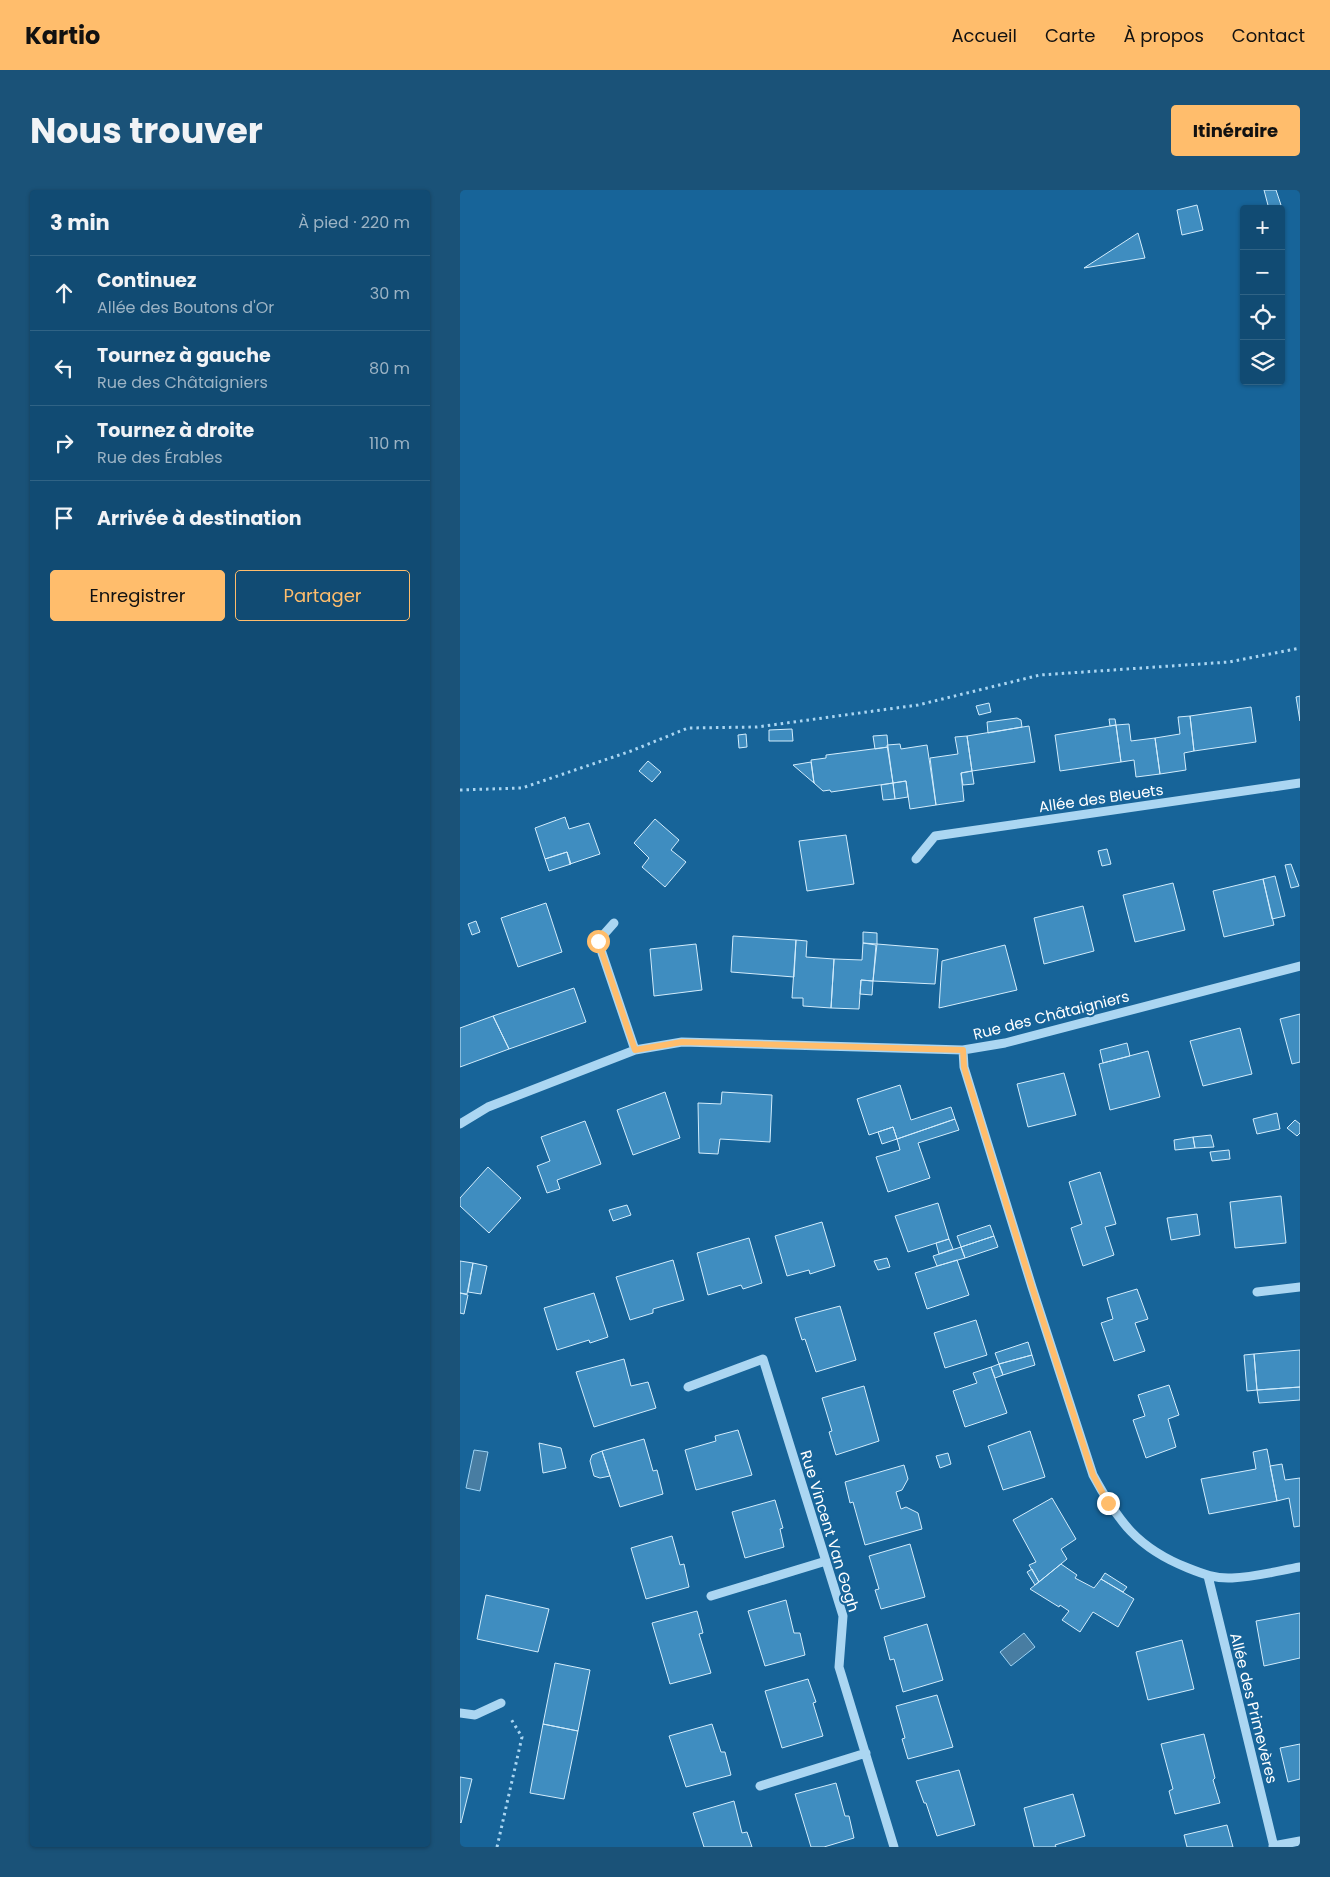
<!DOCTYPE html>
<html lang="fr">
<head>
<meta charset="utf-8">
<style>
  :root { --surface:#114b73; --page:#1a5278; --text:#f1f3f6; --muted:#9cb3c4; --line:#306385; --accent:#ffbd6c }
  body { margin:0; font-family:Poppins,sans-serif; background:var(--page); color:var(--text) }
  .controls { position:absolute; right:15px; top:15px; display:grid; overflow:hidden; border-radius:5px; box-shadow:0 1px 4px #0004 }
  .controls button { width:45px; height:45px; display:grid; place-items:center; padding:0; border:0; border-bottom:1px solid var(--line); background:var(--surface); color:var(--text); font:25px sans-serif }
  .stop { position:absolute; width:15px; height:15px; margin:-11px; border:4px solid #ffbd6c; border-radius:50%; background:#fff }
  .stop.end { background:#ffbd6c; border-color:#fff; box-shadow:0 1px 5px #0008 }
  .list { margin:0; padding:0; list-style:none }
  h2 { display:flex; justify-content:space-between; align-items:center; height:65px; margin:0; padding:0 20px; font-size:21px }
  h2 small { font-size:16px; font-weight:400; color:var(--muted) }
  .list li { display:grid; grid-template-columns:32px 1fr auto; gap:15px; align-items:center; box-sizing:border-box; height:75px; padding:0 20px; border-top:1px solid var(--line) }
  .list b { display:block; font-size:19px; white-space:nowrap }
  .list p { margin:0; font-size:16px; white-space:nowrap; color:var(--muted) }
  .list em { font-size:16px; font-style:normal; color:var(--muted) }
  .actions { display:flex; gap:10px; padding:15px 20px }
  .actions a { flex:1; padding:11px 0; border:1px solid var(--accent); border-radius:5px; text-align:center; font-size:18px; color:var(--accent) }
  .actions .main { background:var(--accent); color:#111 }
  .icon { flex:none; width:28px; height:28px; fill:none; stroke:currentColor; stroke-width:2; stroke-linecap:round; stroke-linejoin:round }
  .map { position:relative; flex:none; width:840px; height:1657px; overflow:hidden; border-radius:5px }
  header { display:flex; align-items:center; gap:30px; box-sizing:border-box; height:70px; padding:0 25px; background:var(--accent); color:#111 }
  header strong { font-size:24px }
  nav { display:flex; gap:28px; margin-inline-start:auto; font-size:18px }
  .intro { display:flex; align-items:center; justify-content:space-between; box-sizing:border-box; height:120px; padding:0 30px }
  h1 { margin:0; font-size:35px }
  .button { padding:12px 22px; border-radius:5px; background:var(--accent); color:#111; font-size:18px; font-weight:700 }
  main { display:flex; gap:30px; padding:0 30px }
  aside { flex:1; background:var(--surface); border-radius:5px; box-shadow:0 1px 4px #0004 }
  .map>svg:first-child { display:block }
  .water { fill:#487da2; stroke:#9dd3f4 }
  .building { fill:#3f8dc0; stroke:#d2ecfc }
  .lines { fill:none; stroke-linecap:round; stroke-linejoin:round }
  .path { stroke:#abd6f2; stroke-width:3; stroke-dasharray:2.5 4; stroke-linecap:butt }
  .minor { stroke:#abd6f2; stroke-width:9 }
  .route { stroke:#ffbd6c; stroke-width:6 }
  .labels { text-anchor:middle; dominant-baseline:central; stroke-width:4; stroke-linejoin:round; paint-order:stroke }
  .street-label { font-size:15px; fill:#fff; stroke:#176499 }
</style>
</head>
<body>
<header>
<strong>Kartio</strong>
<nav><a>Accueil</a><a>Carte</a><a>À propos</a><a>Contact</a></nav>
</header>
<div class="intro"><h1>Nous trouver</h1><a class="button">Itinéraire</a></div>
<main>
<aside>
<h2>3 min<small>À pied · 220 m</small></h2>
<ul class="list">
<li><svg class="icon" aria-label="ahead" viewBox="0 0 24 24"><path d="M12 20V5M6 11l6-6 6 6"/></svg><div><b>Continuez</b><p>Allée des Boutons d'Or</p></div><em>30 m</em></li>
<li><svg class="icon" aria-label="left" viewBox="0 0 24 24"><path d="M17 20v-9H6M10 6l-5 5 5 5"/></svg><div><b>Tournez à gauche</b><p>Rue des Châtaigniers</p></div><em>80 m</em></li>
<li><svg class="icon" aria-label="right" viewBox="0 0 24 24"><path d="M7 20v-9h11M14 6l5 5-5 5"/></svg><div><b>Tournez à droite</b><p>Rue des Érables</p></div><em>110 m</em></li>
<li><svg class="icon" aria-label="arrive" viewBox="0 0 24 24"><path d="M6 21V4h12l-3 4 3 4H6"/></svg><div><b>Arrivée à destination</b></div></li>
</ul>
<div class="actions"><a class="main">Enregistrer</a><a>Partager</a></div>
</aside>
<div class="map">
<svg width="840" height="1657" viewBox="0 0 840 1657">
  <rect width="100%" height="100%" fill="#176499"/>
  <path class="water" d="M14,1260l14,2 -8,39 -14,-3z
    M564,1443l11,14 -24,19 -11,-14z"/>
  <path class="building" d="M804,0h12l5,15 -12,4z
    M737,15l6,25 -21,5 -5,-25z
    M678,43l7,25 -61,10z
    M840,506v25l-4,-24z
    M529,513l2,9 -12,3 -3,-9z
    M791,517l5,35 -62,9 -4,-35z
    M730,526l4,35 -10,2 2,17 -26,4 -5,-36 25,-4 -2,-17z
    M557,528l4,2 1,7 -34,6 -1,-11z
    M649,529h6l1,6 -6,1z
    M669,534l2,17 24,-3 5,36 -24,3 -2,-17 -13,2 -5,-37z
    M656,535l5,37 -61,9 -5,-36z
    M569,536l6,36 -63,9 -5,-35z
    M332,539l1,12h-24v-11z
    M286,544l1,13 -8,1 -1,-13z
    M427,545l1,12 -13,2 -2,-13z
    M507,546l5,35 -11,2 3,28 -28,4 -6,-47 28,-4 -3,-17z
    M440,554l1,5 26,-4 9,60 -26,4 -4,-28 -13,2 -6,-38z
    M428,557l5,36 -62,9 -1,-2 -7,1 -9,-8 -3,-23 15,-2v-3z
    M188,571l13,11 -9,10 -13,-11z
    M351,572l3,21 -21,-18z
    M512,581l2,13 -11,1 -2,-12z
    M446,591l2,16 -13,2 -2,-16z
    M433,593l2,16 -12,1 -2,-15z
    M105,627l4,12 20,-6 11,31 -30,10 -3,-12 -22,7 -10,-31z
    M195,629l24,21 -8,10 15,12 -21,25 -23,-20 7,-9 -15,-15z
    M386,645l8,49 -47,7 -8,-50z
    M647,659l4,15 -9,2 -4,-15z
    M107,662l4,12 -22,7 -4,-12z
    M831,674l8,22 -8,2 -6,-23z
    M815,686l10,40 -13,3 -9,-40z
    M803,689l11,46 -50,12 -11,-46z
    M713,693l12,47 -50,12 -12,-47z
    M86,713l16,49 -44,15 -17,-49z
    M623,716l11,45 -50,13 -10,-46z
    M16,731l4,11 -8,3 -4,-11z
    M403,742l14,1v11l-14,-1z
    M273,746l63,4 -2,37 -63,-5z
    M336,750l11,1 -1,16 28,2 -3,49 -28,-2v-8h-11z
    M403,753l13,2 -3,36 -12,-1 -2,29 -28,-1 3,-49 28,1z
    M236,754l6,46 -48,6 -4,-47z
    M417,754l61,5 -3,35 -62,-3z
    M545,755l12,45 -78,18 3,-47z
    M401,790l12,1 -1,14 -12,-1z
    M114,798l12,34 -77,27 -16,-33z
    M840,824v48l-8,2 -12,-45z
    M33,826l16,33 -49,18v-39z
    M780,838l12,46 -49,12 -13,-45z
    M667,853l3,13 -27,7 -3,-13z
    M688,861l12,46 -50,13 -11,-46z
    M604,883l12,42 -48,12 -11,-43z
    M440,895l11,35 40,-13 4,12 -58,20 -4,-12 -24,8 -12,-36z
    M205,902l15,46 -47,17 -16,-45z
    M262,902l50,3 -2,47 -50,-3 -2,15 -19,-1 -1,-50 23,1z
    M817,923l3,16 -23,5 -4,-15z
    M495,929l4,11 -41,13 12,35 -42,14 -12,-35 24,-7 -3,-11z
    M835,930l5,4v9l-3,3 -10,-8z
    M125,931l16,43 -44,16 3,9 -13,4 -10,-27 13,-5 -9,-24z
    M433,937l4,12 -15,5 -4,-12z
    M751,945l3,12 -19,1 -2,-11z
    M733,947l2,11 -20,2 -1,-10z
    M769,960l1,9 -18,2 -2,-9z
    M28,977l33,31 -32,35 -29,-27v-8z
    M640,982l16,52 -11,3 9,28 -31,11 -12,-38 11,-4 -13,-42z
    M821,1006l5,47 -51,5 -5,-46z
    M478,1013l11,36 -41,13 -13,-36z
    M167,1015l4,10 -18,6 -4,-11z
    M737,1024l3,21 -29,5 -4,-22z
    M362,1032l13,44 -25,8 -1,-4 -22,6 -12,-40z
    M530,1035l4,11 -33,11 -4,-11z
    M534,1046l4,11 -33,11 -4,-11z
    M289,1048l13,45 -19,6 -2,-4 -33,10 -11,-42z
    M489,1049l4,10 -14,5 -3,-11z
    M501,1057l4,11 -28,8 -4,-10z
    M427,1068l3,9 -12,3 -4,-9z
    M213,1070l11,40 -31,9v4l-23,7 -14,-43z
    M497,1070l12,35 -42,14 -12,-36z
    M0,1071l13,2 -6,31 -7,-1z
    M13,1073l14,3 -6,28 -13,-2z
    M677,1099l11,30 -13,4 10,28 -31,10 -13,-38 12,-4 -6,-21z
    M0,1103l8,2 -4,19 -4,-1z
    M134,1103l14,44 -18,6 -1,-3 -32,10 -13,-42z
    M380,1116l16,54 -40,12 -11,-33 -3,1 -7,-22z
    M516,1130l11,35 -42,13 -11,-35z
    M568,1152l4,13 -33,9 -4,-11z
    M840,1160v37l-43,3 -3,-36z
    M794,1164l3,36 -10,1 -3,-36z
    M572,1165l3,10 -32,10 -4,-11z
    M164,1169l7,27 17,-4 8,26 -62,19 -18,-55z
    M539,1174l4,11 -8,3 -4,-11z
    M531,1177l16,46 -42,14 -12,-36 24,-8 -4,-10z
    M709,1195l10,30 -11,4 8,28 -30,11 -13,-38 12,-4 -7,-21z
    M404,1196l15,55 -43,14 -7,-23 3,-1 -10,-33z
    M840,1197v13l-41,3 -2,-13z
    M278,1240l14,45 -56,15 -11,-40 31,-9 -1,-5z
    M570,1241l15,46 -42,13 -15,-44z
    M184,1249l9,32 4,-1 6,24 -43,13 -18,-56z
    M79,1253l22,5 5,20 -23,5z
    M807,1259l10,52 -68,13 -8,-35 55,-10 -3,-17z
    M142,1261l8,25 -10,2 -6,-2 -4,-15 2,-6z
    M488,1263l3,11 -11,4 -4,-12z
    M822,1274l3,16 15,-2v48l-6,1 -5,-29 -12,3 -7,-35z
    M444,1275l4,14 -6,11 -6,2 5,17 5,-2 12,6 4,16 -57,16 -12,-43 -3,1 -5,-21z
    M592,1308l24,41 -15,10 6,10 -28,23 -10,-17 7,-3 -23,-42z
    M315,1310l8,28 -3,1 4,18 -39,11 -13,-46z
    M212,1346l8,29 4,-1 5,23 -43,12 -15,-51z
    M450,1354l15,53 -44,12 -6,-19 4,-1 -10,-33z
    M601,1374l16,11 -2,3 19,10 7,-9 33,20 -16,28 -25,-15 -13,20 -18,-12 7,-9 -9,-6 -1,2 -29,-18z
    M572,1379l7,13 -4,3 -8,-13z
    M645,1383l22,14 -4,5 -22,-13z
    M26,1405l63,14 -11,43 -61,-13z
    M326,1410l8,33h6l5,22 -40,11 -17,-55z
    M237,1421l6,22 -4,1 12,39 -41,11 -18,-61z
    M840,1423v45l-36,8 -8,-45z
    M467,1434l16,56 -40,12 -9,-33 -4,1 -6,-23z
    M722,1450l12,49 -46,11 -12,-48z
    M95,1473l35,7 -12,61 -35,-7z
    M348,1489l8,23 -3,1 10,33 -41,12 -17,-57z
    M477,1505l16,52 -45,12 -6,-20 3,-1 -9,-32z
    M83,1534l35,7 -14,68 -34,-6z
    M252,1534l9,28h4l6,23 -45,12 -17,-51z
    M744,1544l11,44 -2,2 7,23 -45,11 -6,-23 4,-2 -12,-45z
    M840,1554v35l-12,3 -8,-34z
    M499,1580l16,55 -38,11 -11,-33h-2l-8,-22z
    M0,1587l12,2 -11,44 -1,-1z
    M376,1593l9,33h4l5,22 -30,9h-13l-16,-53z
    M613,1604l12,42 -30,9 1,2h-22l-10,-39z
    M274,1611l8,32 5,-1 5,15h-48l-11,-34z
    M767,1635l6,22h-46l-3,-12z"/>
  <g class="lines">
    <path class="path" d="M0,600l62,-2 109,-37 57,-23 69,-1 161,-22 122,-30 189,-13 71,-14
      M37,1657l25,-110 -11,-18"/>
    <path class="minor" d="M456,669l19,-23 365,-53
      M154,733l-16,18 37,109
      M503,860l1,17 68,220 61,188c25,46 44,73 95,93 15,6 28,11 44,10 23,-1 46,-7 68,-11
      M0,934l28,-17 147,-57 47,-8 281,8 42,-7 295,-77
      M797,1102l43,-5
      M228,1197l75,-28 80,257 -4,51 55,180
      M748,1386l66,271
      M251,1406l115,-35
      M0,1523l15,2 26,-12
      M300,1596l106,-33
      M813,1656l27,-5"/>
  </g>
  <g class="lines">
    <path class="route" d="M138,751l37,109 47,-8 281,8 1,17 68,220 61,188 15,28"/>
  </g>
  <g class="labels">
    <g class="street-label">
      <text transform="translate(641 608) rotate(-8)">Allée des Bleuets</text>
      <text transform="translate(591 825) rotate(-14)">Rue des Châtaigniers</text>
      <text transform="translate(370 1341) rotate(73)">Rue Vincent Van Gogh</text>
      <text transform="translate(794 1518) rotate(76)">Allée des Primevères</text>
    </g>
  </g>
</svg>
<div class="controls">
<button>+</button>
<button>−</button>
<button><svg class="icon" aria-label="locate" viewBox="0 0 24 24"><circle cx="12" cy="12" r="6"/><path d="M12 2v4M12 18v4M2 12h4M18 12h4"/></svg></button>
<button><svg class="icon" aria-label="layers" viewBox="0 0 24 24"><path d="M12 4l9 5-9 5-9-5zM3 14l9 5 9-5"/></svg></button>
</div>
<div class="stop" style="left:138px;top:751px"></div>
<div class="stop end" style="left:648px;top:1313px"></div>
</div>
</main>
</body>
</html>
